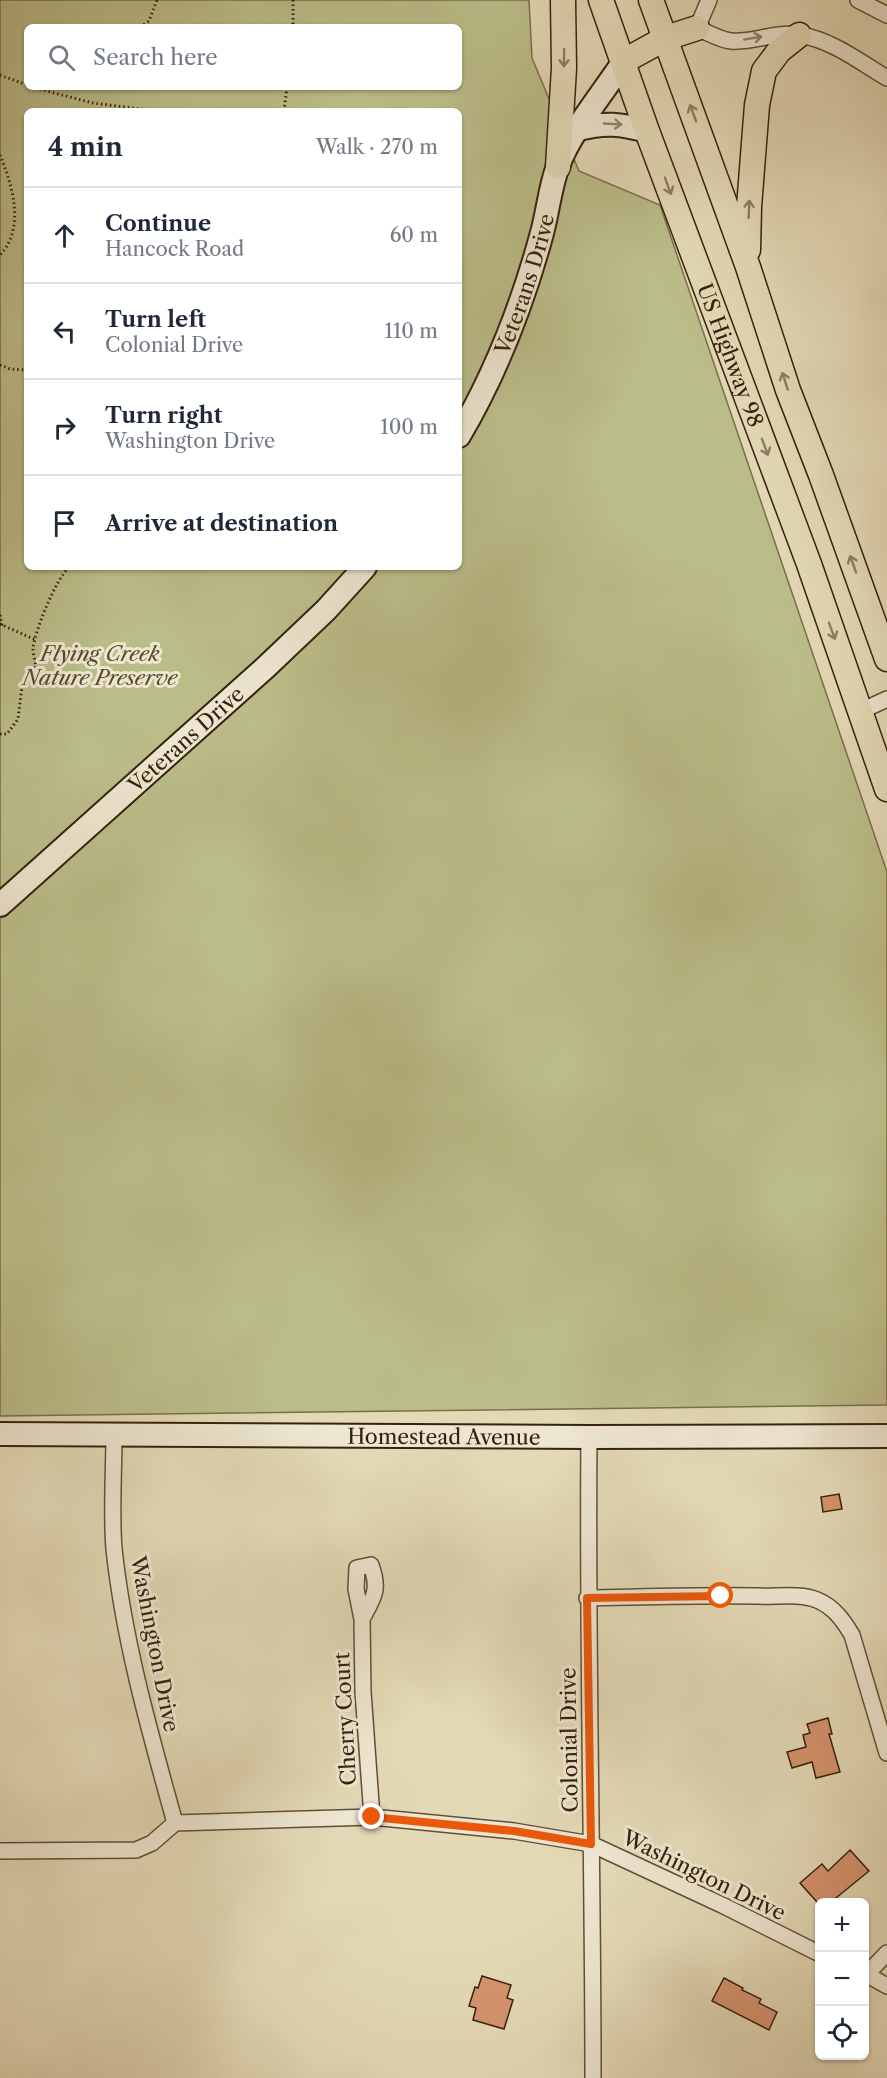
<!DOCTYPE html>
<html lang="en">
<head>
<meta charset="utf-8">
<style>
  :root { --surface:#fff; --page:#f6f6f7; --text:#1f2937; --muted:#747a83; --line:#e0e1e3 }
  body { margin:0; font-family:"Libre Caslon Text",serif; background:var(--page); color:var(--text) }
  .controls { position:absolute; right:18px; bottom:18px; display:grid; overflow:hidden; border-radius:9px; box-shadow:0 2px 4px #0004 }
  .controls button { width:54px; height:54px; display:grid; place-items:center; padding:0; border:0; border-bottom:2px solid var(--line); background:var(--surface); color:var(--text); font:30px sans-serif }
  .stop { position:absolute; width:18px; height:18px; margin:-14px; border:4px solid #ea580c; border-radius:50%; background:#fff }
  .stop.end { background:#ea580c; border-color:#fff; box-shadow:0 2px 6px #0008 }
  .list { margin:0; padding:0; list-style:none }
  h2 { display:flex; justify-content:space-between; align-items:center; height:78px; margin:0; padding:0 24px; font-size:26px }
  h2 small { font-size:20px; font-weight:400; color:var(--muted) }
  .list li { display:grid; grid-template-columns:39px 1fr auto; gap:18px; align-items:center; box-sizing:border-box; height:96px; padding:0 24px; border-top:2px solid var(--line) }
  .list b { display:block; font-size:22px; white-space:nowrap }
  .list p { margin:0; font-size:20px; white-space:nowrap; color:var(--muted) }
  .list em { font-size:20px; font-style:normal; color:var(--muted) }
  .icon { flex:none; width:33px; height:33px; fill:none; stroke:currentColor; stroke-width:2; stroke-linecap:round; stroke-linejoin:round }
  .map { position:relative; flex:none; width:887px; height:2078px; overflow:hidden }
  .search { position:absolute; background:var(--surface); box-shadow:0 2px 4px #0004; left:24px; top:24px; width:438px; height:66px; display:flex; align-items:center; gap:15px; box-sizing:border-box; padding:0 21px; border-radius:9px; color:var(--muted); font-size:22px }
  .panel { position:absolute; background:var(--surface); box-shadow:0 2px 4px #0004; left:24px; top:108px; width:438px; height:462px; border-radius:9px }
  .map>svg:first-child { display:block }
  .green { fill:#bbbd89; stroke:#7a6f4a; stroke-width:1.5; fill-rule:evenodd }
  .building { fill:#d5946f; stroke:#38210c; stroke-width:1.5 }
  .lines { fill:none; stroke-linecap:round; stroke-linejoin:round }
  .street-casing { stroke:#634f36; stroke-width:18 }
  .secondary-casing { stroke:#38210c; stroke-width:26 }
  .primary-casing { stroke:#38210c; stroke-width:27 }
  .path { stroke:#38210c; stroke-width:3; stroke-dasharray:1.5 3; stroke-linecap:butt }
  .street { stroke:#ede6d0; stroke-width:15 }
  .secondary { stroke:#ede6d0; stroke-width:22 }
  .primary { stroke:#e3d9b6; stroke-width:24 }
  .oneway { stroke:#92846e }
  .oneway2 { stroke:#8e7d61 }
  .route { stroke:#ea580c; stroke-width:8 }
  .labels { text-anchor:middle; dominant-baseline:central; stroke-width:6; stroke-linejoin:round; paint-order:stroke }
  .street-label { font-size:21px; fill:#38210c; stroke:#ede6d0 }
  .park-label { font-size:21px; font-style:italic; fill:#59482b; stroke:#ede6d0 }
</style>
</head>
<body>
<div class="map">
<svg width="887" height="2078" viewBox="0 0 887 2078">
  <rect width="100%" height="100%" fill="#e3d9b6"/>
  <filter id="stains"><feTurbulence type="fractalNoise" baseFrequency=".00333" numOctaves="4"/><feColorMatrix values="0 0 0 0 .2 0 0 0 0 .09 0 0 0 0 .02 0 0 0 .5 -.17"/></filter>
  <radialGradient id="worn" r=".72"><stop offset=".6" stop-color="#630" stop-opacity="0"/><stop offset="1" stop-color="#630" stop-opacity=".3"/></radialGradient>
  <path class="green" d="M0,0h529l3,58 47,113 81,34 227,667v533l-887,11zM27,27h432v60h-432zM27,111h432v456h-432z"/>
  <path class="building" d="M839,1494l3,15 -19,3 -2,-15z
    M828,1718l4,16h-3l11,38 -24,6 -4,-16 -20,6 -5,-16 19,-5 -3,-12 7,-2 -3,-9z
    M850,1850l19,21 -38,31h-14l-17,-19 22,-19 6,7z
    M482,1976l29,9 -4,13 6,2 -9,29 -31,-9 3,-12 -7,-2 6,-19 3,1z
    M724,1978l19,10 -1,2 19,9 -2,4 18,9 -8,18 -57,-29z"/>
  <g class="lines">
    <g class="street-casing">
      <path id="street" d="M709,0l-12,28c10,4 23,12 34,13 23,2 44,-10 69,-6 32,5 60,27 87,43
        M858,0l29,15
        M861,711l26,-12
        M114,1434c0,36 -3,80 0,115 10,93 36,184 61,274
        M589,1437c-2,214 4,427 4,641
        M371,1565c9,25 3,32 -9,54l-6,-30 1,-21z
        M587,1598c57,-1 114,-3 171,-2 18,1 42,-3 59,4 17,7 26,20 35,35l35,118
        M362,1619l1,73 9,125
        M0,1851l136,-1 16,-7 23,-20 197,-6 142,14 77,13 131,61 98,49
        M864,1973l23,13
        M867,1974l20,-21"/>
    </g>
    <g class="secondary-casing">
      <g id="secondary">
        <path d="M579,129c26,-7 42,-5 68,2"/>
        <path id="s1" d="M459,436c37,-63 64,-133 83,-203 6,-22 8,-46 16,-67 13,-35 45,-73 66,-105"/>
        <path id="s2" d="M0,905l266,-238 60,-57 39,-43"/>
        <path id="s3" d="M0,1434l589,3 298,-1"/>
      </g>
    </g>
    <g class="primary-casing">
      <g id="primary">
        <path id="s4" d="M601,0l46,131 162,433 78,225"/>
        <path d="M651,0l97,267 40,123 33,85 66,184"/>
        <path d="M624,61l42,-23 31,-10"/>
        <path d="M558,167l6,-99 -1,-68"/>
        <path d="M748,250l1,-43 8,-102 7,-34 15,-20 20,-16"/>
      </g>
    </g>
    <path class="path" d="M293,0v27
      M140,27l9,-6 8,-21
      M0,75l27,10
      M31,87l62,16 63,8
      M284,111l3,-24
      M0,155c12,30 26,72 0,100
      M0,365l10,4 17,1
      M0,615l2,10 -2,2
      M0,624l36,16
      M0,734h7l11,-15 4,-33 14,-20c-1,-5 -3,-12 -3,-18 3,-20 22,-67 36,-81"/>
    <use href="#street" class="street"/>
    <use href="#secondary" class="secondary"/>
    <use href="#primary" class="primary"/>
  </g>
  <defs><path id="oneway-shaft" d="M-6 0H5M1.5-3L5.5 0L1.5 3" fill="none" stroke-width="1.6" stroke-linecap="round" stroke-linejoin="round" transform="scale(1.5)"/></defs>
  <g class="oneway">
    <use href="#oneway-shaft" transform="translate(753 38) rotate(-10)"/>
    <use href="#oneway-shaft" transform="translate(613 124) rotate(3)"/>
  </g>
  <g class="oneway2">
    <use href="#oneway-shaft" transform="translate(564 58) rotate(91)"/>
    <use href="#oneway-shaft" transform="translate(693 113) rotate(-110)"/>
    <use href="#oneway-shaft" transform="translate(668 186) rotate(70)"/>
    <use href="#oneway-shaft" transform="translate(749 209) rotate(-88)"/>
    <use href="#oneway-shaft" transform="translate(785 381) rotate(-108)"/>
    <use href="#oneway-shaft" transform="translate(765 447) rotate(70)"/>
    <use href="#oneway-shaft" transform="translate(853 564) rotate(-110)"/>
    <use href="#oneway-shaft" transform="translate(832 631) rotate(70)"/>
  </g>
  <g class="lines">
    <path class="route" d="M372,1817l142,14 77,13 -4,-246 134,-2"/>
  </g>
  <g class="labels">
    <g class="street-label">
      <text stroke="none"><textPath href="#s1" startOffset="166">Veterans Drive</textPath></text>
      <text stroke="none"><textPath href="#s4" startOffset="378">US Highway 98</textPath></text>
      <text stroke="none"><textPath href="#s2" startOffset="249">Veterans Drive</textPath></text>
      <text stroke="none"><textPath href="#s3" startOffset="444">Homestead Avenue</textPath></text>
      <text transform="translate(155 1644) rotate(79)">Washington Drive</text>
      <text transform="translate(345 1719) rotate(-93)">Cherry Court</text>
      <text transform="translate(569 1740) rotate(-91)">Colonial Drive</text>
      <text transform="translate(704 1875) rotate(26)">Washington Drive</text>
    </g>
    <g class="park-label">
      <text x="100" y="653">Flying Creek<tspan x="100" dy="24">Nature Preserve</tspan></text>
    </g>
  </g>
  <rect width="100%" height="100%" filter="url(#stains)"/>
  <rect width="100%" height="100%" fill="url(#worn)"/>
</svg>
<div class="controls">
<button>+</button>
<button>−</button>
<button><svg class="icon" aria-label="locate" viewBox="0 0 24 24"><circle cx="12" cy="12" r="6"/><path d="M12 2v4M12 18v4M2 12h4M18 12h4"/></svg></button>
</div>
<div class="stop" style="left:721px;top:1596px"></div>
<div class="stop end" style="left:372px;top:1817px"></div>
<div class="search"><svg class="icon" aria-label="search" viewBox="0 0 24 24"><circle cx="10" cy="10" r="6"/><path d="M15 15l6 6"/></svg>Search here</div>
<section class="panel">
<h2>4 min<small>Walk · 270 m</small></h2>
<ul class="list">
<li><svg class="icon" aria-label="ahead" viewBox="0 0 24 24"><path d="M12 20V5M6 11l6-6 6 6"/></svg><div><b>Continue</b><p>Hancock Road</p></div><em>60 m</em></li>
<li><svg class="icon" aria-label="left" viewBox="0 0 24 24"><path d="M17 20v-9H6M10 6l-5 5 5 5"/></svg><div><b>Turn left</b><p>Colonial Drive</p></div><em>110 m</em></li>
<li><svg class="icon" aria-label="right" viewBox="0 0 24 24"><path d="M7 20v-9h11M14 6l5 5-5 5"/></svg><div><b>Turn right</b><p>Washington Drive</p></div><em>100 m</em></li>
<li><svg class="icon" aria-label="arrive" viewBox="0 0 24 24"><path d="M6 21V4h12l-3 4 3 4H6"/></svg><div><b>Arrive at destination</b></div></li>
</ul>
</section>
</div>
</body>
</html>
